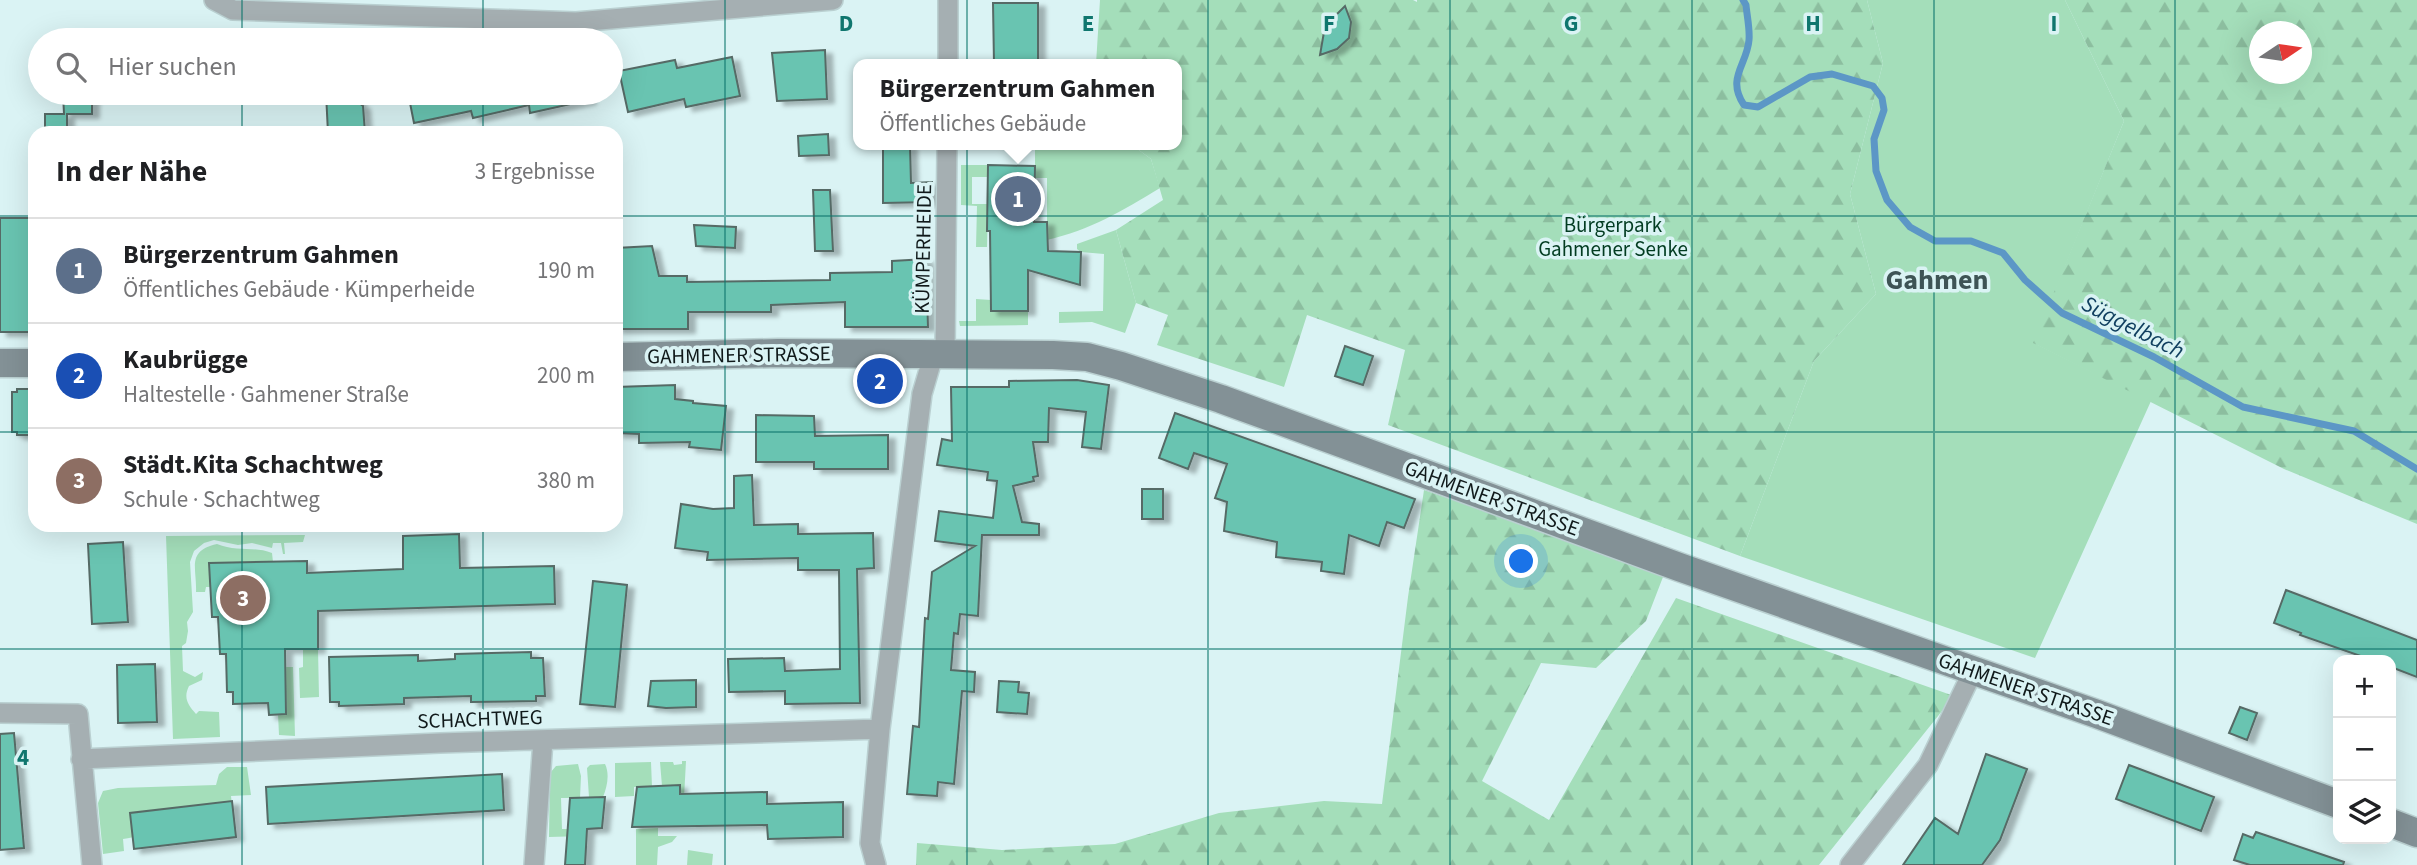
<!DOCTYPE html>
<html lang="de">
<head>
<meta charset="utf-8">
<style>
  :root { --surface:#fff; --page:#f6f6f6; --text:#202124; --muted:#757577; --line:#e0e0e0; --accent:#897011 }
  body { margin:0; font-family:"Source Sans 3",sans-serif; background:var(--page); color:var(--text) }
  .controls { position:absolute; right:21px; bottom:21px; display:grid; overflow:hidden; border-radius:14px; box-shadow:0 7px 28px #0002 }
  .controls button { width:63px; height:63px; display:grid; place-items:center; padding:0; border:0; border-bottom:2px solid var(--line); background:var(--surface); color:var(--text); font:35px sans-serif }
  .compass { position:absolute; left:2249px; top:21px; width:63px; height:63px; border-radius:50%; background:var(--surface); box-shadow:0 7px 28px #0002; rotate:77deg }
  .you { position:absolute; left:1522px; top:562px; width:24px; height:24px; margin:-18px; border:5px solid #fff; border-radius:50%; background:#1a73e8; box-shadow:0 0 0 10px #1a73e833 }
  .badge { display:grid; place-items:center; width:46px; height:46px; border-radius:50%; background:var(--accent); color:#fff; font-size:23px; font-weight:700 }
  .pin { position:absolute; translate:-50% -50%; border:4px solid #fff; box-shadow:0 2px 7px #0006 }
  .popup { position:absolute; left:853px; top:59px; width:329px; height:91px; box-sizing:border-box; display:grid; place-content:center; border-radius:14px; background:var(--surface); filter:drop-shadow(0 2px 5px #0005); font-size:23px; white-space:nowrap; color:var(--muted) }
  .popup b { font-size:26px; color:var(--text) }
  .popup::after { content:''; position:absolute; left:50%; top:100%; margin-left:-14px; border:14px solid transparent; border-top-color:var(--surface) }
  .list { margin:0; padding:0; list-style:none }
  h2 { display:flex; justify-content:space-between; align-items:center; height:91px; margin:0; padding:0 28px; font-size:30px }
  h2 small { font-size:23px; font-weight:400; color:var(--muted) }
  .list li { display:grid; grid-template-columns:46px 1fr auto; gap:21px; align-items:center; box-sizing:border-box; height:105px; padding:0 28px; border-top:2px solid var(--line) }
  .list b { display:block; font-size:26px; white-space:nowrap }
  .list p { margin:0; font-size:23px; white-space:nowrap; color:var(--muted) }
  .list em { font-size:23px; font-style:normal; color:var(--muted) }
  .icon { flex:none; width:38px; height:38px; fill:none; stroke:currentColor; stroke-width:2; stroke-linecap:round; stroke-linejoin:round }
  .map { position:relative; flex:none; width:2417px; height:865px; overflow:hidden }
  .search { position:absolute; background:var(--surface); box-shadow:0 7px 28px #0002; left:28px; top:28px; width:595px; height:77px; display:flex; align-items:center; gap:18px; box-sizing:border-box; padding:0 24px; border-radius:38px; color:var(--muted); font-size:26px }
  .panel { position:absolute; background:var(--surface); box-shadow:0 7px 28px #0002; left:28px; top:126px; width:595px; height:406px; border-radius:21px }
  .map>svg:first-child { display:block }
  .grass { fill:#a4deba }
  .forest { fill:url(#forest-firs); fill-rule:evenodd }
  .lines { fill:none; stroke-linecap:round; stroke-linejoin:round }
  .stream { stroke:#5c97c6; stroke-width:7 }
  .building { fill:#69c4b1; stroke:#566b66; stroke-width:2; filter:url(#shadow) }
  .street-casing { stroke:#bad0d1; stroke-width:22 }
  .secondary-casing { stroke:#bad0d1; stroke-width:31 }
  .street { stroke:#a5afb2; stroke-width:19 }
  .secondary { stroke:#839196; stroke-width:28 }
  .grid { fill:none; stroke:#0f766e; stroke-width:2; stroke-opacity:0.55 }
  .labels { text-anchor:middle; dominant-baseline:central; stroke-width:7; stroke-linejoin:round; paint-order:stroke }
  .park-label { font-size:21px; fill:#023c21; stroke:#daf3f4 }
  .street-label { font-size:21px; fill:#10191a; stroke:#daf3f4 }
  .water-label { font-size:23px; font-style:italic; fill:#114060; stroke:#daf3f4 }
  .district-label { font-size:28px; font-weight:bold; fill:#3e5455; stroke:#daf3f4 }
  .grid-label { font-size:23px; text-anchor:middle; font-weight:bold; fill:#0f766e; stroke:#daf3f4; stroke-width:7; stroke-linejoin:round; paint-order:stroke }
</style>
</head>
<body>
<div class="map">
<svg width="2417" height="865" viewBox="0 0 2417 865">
  <defs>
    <pattern id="forest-firs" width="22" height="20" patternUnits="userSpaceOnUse" patternTransform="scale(1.75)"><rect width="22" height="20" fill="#a4deba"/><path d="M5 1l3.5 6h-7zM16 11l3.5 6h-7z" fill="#8cbe9f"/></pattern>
    <filter id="shadow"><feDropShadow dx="7" dy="4" stdDeviation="2" flood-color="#0004"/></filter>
  </defs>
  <rect width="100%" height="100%" fill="#daf3f4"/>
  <path class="grass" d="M1867,0h198l59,121 -90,222 117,58 -116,257 -295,-102 74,-195 62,-67 -26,-100 33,-131z
    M1035,145h97l19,14 9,29c-38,23 -70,42 -113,52v-62h-12z
    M961,165h27v12h-16v27h16l-1,43h-11l1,-41 -16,-1z
    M1116,230l20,73 -11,30 -33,-11 -33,1v-11l44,-1 1,-57 -23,-2 -4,-3v-5z
    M976,299l15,1 37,11v14l-68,1 -1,-5h17z
    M305,535l-2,7 -19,1 1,11h-2l-2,-11h-8l-1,5 -20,-5 -14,2 -24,-5 -10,3 -10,8 -4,11 3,50 -6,10 1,9 -2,12 -4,3 1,25 12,6 8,-5 -1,8 -13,6c-6,12 -1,19 7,28l3,-3 20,1 1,25 -47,2 -7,-203z
    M217,544c19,8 37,2 55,9l1,9 -63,1 1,24h-5l-1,5h-9c1,-24 -10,-41 21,-48z
    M303,649h15l1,48 -19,1 -1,-30 4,-1z
    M285,667h8l2,69 -16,-1 -1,-21h9z
    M682,761h4l-3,55 -2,2 -1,-33 -18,1 -2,-24h13l1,3 8,-1z
    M651,762l1,25h-18v9l-19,1v-34z
    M578,764l3,12 -1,22h-19l1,31h22v7l-35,1 1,-64 6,-7z
    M605,764c5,10 2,23 -2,33h-14l-2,-29 3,-3z
    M227,767h20l4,28 -20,1 1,9c-15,-3 -23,-2 -37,5l-1,-5c-27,4 -44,32 -71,34l1,12 -21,3 -5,-51 5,-12 15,-3 98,-3 3,-11z
    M658,828v8h19l-5,6 -14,5 -1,18h-21v-36z
    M688,850l25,4 -1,11h-25z"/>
  <path class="forest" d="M1100,0h313l4,2v-2h450l16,63 -33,131 26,100 -62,67 -74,195 -352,-131 17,-75 -98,-35 -23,72 -127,-42 11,-30 -32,-12 -20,-73 47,-30 -12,-41 -19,-14h45v-81h-81z
    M2065,0h352v524l-133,-55 -251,-126 91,-222zM2260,32h42v42h-42z
    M1424,490l165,56 74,31 -17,44 -50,47 -55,-5 -59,118 67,39 127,-222 278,98 -135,169h-903l1,-22 85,7 113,-6 104,-31 105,-12 58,3 26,-207z"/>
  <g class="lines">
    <path class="stream" d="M1743,0l3,5c1,11 4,24 3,35 -2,25 -23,38 -5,65l14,2 52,-30 22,-3 41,12 9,12 2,12 -10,29 2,32 11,29 23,27 25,14h36l32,12 22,27 37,33 92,44 89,50 111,24 63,38"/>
  </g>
  <path class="building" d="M993,3h45v61h-44z
    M1345,6l6,16 -2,16 -12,11 -17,6 5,-29z
    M825,50l2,49 -50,2 -5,-48z
    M732,57l8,39 -54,11 -2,-8 -56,13 -9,-41 56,-11 2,8z
    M63,93h29v21h-25v19h-22v-19h19z
    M326,93h32v9l5,4 2,27h-37z
    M408,93h180l1,7 -59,13 -1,-8 -56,13 -2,-7 -57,12z
    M828,134l1,21 -30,1 -1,-20z
    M883,145h27l1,38 21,-1v20l-49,1z
    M988,165l47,1 -1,56h13l1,29 33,1 -1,33 -52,-15v41h-37l-1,-80h-3z
    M813,190h17l3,61h-18z
    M0,218h35v114h-35z
    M694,225l42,2 -1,21 -39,-2z
    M652,246l7,30h28v6l143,-2v-7l62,-1v-11l34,-2 2,68h-83v-25l-74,3v7h-83v17h-72v-81z
    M1345,346l28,10 -10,29 -28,-9z
    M1077,380l32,5 -8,64 -19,-2 4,-35 -37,-4 -1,34h-15l5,34 -5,1 1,4 -21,5 9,36 17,2v11h-57l-4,81 -18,-2 -2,20 -4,-1 -3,37 24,2 -1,20 -12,-1 -8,93 -16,-2 -1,14 -30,-2 6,-68 6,1 6,-109 3,1 4,-47 43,-26 -40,-5 4,-30 54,7 4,-37 -10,-1 1,-8 -51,-7 5,-26 10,2 -1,-54h58v-6z
    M675,385v14l18,2v2l33,3 -5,44 -32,-3 1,-5 -51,1v-9l-23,-1v-46z
    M17,389h18v46h-18v-3h-5v-40h5z
    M1175,413l240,86 -11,29 -17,-6 -8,24 -30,-11 -5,39 -23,-3 1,-9 -46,-5 1,-15 -53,-11 3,-29 -12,-4 12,-34 -33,-11 -6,16 -29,-11z
    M756,415l58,1 1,20 73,-1v34h-74v-7h-58z
    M752,475l2,50 44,-1v10l75,-1 1,35 -17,1 3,134 -75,1v-13l-56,1 -1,-33 56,-1 1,13 55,-2 -1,-99h-41v-12l-91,2 1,-8 -33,-4 6,-44 32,5 21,-1v-32z
    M1142,489h21v30h-21z
    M459,534l1,34 94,-2 1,38 -237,7v38h-33l1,65 -17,1 -1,-12 -35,1v-12h-6l-1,-38h-6l-2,-37h-6l-3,-54 98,-2v12l96,-4v-33z
    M123,542l5,80 -36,2 -4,-80z
    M593,581l34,4 -12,122 -35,-3z
    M2286,590l131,50v37l-26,-10v-7h-19l-72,-25 1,-2 -27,-10z
    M531,652v6h12l2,38h-9v5l-65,1v-6l-67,2v6l-65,2v-4h-9l-1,-45 89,-2v6l37,-2v-5z
    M155,664l2,58 -39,1 -1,-58z
    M696,680v27l-30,1 -18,-2 3,-25z
    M999,681l20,1 -1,10 11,1 -2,21 -30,-2z
    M2240,707l17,6 -10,27 -18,-7z
    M14,733l10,115 -24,2v-116z
    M1986,754l41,15 -27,71 -18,25h-79l32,-47 23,16z
    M2129,765l85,32 -13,34 -85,-32z
    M502,774l2,36 -236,14 -2,-37z
    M680,785v9l87,-2v12l76,-2v35l-75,2 -1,-14 -135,2 5,-40z
    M605,797l-3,31 -15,1 -2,36h-20l5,-67z
    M232,801l4,36 -102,12 -4,-36z
    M2256,832l88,30 -1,3h-93l-16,-5 9,-26 10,4z"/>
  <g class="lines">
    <g class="street-casing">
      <path id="street" d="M214,0l19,10 343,12 257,-22
        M948,64v-64
        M945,354l2,-209
        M0,713l78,1 14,151
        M81,759l359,-16 440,-14
        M534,865l9,-125
        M876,865l-6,-22 10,-114 42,-335 12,-41
        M1850,865l78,-100 45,-94"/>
    </g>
    <g class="secondary-casing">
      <path id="secondary" d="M616,357l162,-4 275,2 34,2 34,9 100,33 458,168 418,147 241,90
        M0,363h35
        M2391,823l26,10"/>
    </g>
    <use href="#street" class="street"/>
    <use href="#secondary" class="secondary"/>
  </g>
  <path class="grid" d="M242,0v40M483,0v40M725,0v865M967,0v865M1208,0v865M1450,0v865M1692,0v865M1934,0v865M2175,0v865M242,93v40M483,93v40M0,216h35M616,216h1801M0,432h35M616,432h1801M242,525v340M483,525v340M0,649h2417"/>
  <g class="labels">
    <g class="park-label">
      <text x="1613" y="225">Bürgerpark<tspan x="1613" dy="24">Gahmener Senke</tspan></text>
    </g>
    <g class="street-label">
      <text transform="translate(923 249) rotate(-89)">KÜMPERHEIDE</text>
      <text transform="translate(739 355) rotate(-1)">GAHMENER STRASSE</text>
      <text transform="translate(1492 498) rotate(20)">GAHMENER STRASSE</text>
      <text transform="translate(2026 689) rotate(19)">GAHMENER STRASSE</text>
      <text transform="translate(480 719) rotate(-2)">SCHACHTWEG</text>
    </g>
    <g class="water-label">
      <text transform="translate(2133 327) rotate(27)">Süggelbach</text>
    </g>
    <g class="district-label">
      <text x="1937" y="280">Gahmen</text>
    </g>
  </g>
  <g class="grid-label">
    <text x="846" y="31">D</text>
    <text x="1088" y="31">E</text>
    <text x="1329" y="31">F</text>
    <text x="1571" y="31">G</text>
    <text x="1813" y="31">H</text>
    <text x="2054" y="31">I</text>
    <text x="23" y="765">4</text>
  </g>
</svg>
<div class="controls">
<button>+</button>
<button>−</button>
<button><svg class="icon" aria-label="layers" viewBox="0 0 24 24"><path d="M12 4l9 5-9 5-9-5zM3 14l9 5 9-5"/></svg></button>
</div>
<svg class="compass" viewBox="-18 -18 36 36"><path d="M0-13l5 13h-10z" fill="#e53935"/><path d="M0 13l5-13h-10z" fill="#757577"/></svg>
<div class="you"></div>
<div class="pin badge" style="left:1018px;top:199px;background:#5c6f8a">1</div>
<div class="popup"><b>Bürgerzentrum Gahmen</b>Öffentliches Gebäude</div>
<div class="pin badge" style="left:880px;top:381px;background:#1a4fb4">2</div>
<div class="pin badge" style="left:243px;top:598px;background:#8d6e63">3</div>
<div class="search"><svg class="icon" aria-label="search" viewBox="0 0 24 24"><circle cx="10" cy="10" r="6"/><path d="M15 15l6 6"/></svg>Hier suchen</div>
<section class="panel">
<h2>In der Nähe<small>3 Ergebnisse</small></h2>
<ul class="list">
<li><span class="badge" style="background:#5c6f8a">1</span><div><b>Bürgerzentrum Gahmen</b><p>Öffentliches Gebäude · Kümperheide</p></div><em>190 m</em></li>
<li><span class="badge" style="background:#1a4fb4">2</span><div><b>Kaubrügge</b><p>Haltestelle · Gahmener Straße</p></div><em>200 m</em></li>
<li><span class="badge" style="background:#8d6e63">3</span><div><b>Städt.Kita Schachtweg</b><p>Schule · Schachtweg</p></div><em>380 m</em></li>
</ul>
</section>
</div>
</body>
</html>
